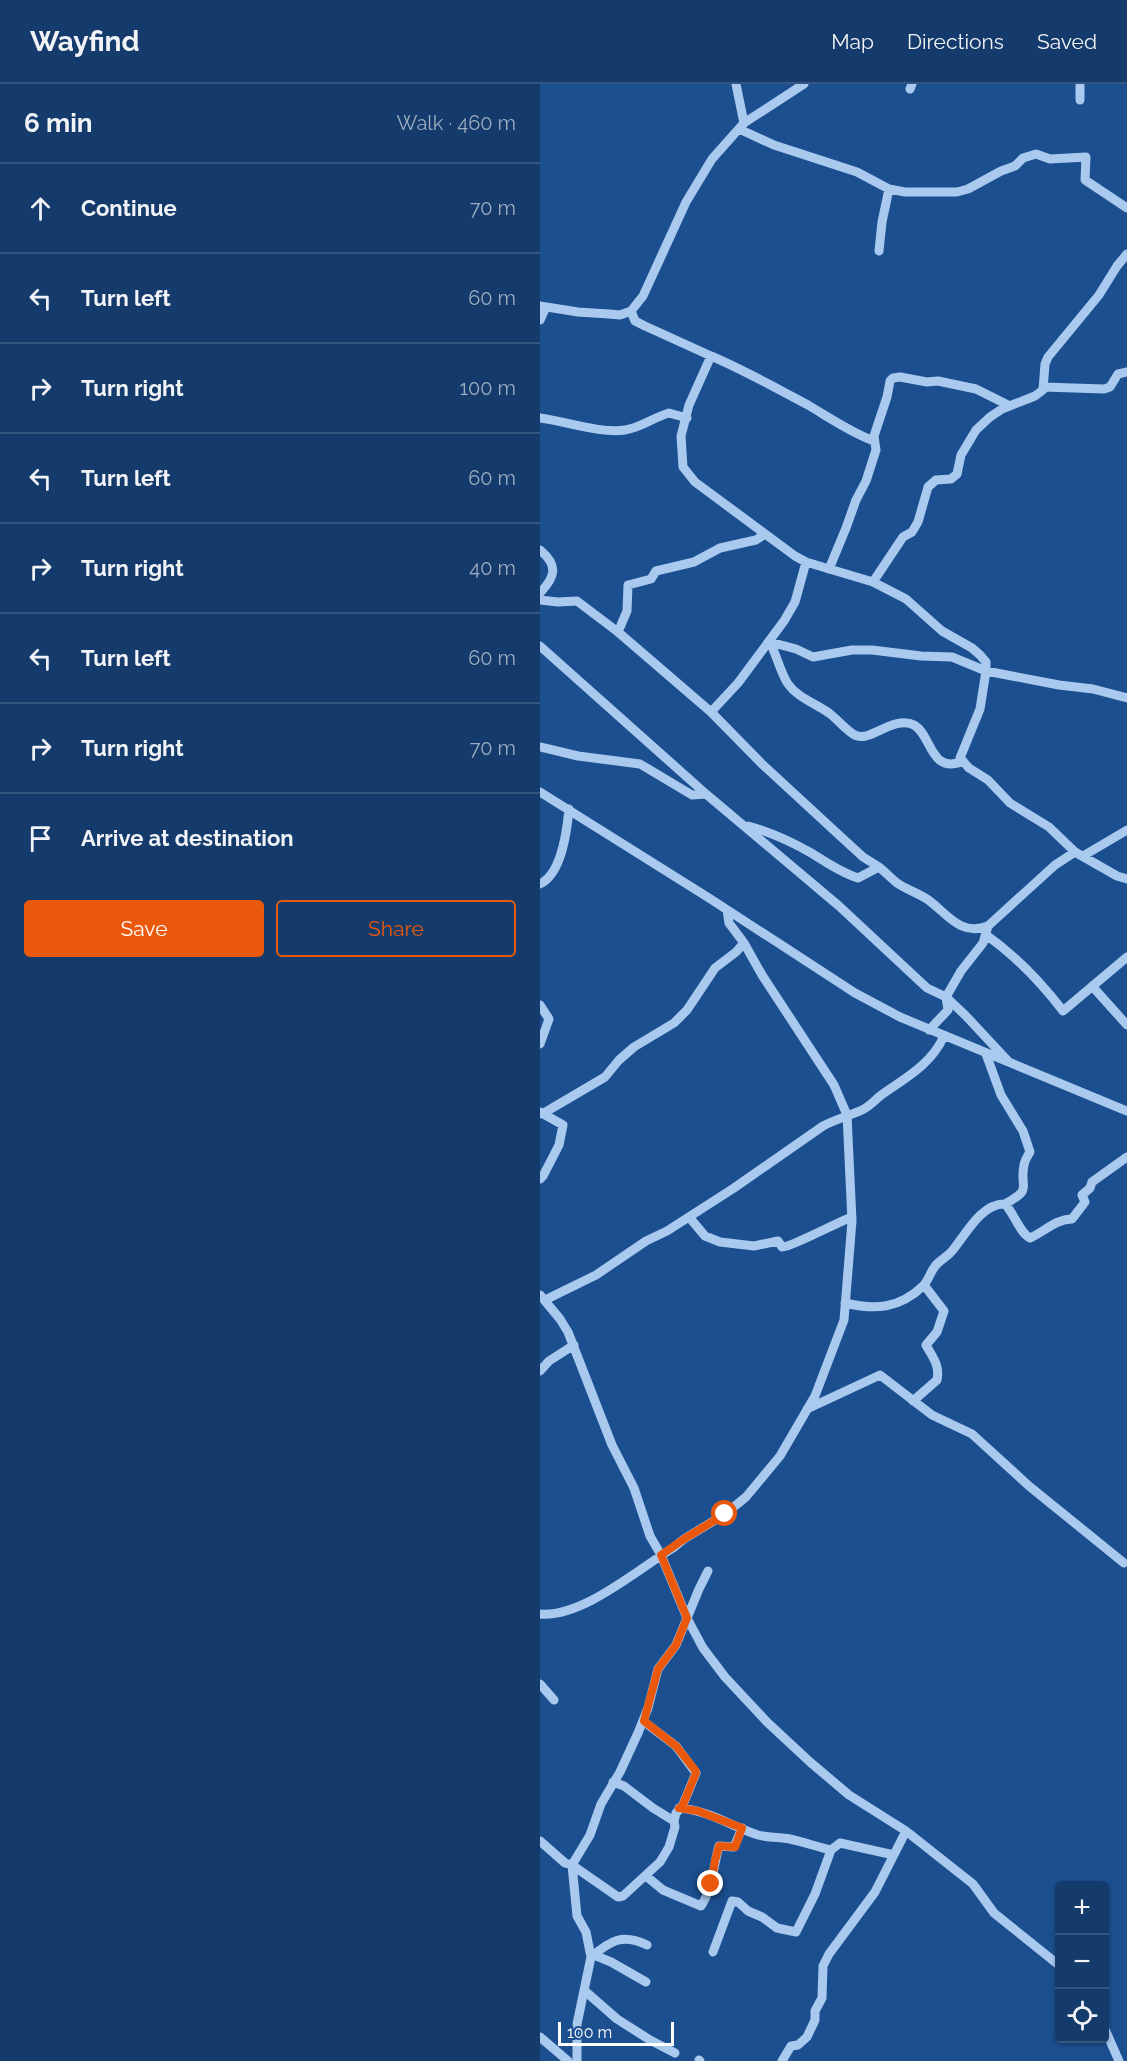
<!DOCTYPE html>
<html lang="en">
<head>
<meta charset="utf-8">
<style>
  :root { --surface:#143b6b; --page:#1d4271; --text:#f1f3f6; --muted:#9dadc1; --line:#33557e; --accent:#ea580c }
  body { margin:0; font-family:Raleway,sans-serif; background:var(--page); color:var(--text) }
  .controls { position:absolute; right:18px; bottom:18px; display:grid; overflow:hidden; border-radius:6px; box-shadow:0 2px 4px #0004 }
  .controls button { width:54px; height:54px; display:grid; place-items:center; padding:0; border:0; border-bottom:2px solid var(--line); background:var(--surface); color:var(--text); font:30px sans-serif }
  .scale { position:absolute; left:18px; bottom:15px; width:116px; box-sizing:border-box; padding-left:6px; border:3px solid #fff; border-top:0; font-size:16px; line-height:21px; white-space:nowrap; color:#fff; -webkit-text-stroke:4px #1b4f8f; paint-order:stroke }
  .stop { position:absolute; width:18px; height:18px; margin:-14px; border:4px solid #ea580c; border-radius:50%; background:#fff }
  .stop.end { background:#ea580c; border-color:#fff; box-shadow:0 2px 6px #0008 }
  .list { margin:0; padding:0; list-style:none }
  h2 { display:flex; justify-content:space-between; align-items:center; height:78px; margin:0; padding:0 24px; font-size:26px }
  h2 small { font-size:20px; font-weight:400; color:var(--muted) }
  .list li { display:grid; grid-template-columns:39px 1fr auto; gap:18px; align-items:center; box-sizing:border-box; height:90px; padding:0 24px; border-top:2px solid var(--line) }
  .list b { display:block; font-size:22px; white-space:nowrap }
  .list em { font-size:20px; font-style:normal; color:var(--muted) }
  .actions { display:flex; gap:12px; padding:18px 24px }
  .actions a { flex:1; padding:14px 0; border:2px solid var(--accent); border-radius:6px; text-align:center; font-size:21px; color:var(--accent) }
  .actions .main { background:var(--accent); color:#fff }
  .icon { flex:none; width:33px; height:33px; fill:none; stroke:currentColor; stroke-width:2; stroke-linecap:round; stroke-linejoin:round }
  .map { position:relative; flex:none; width:587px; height:1977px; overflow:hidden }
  header { display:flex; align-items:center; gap:36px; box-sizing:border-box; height:84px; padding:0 30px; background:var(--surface); border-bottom:2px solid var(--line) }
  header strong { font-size:28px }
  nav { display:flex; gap:33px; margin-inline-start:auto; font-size:21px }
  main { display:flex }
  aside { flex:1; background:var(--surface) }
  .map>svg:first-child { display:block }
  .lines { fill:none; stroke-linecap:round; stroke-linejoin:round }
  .minor { stroke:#a9c9ee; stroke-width:9 }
  .route { stroke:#ea580c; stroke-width:8 }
</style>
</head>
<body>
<header>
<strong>Wayfind</strong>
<nav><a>Map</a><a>Directions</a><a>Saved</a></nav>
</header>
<main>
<aside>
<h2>6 min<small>Walk · 460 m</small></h2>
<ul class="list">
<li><svg class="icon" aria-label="ahead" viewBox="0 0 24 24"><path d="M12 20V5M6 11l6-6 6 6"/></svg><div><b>Continue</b></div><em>70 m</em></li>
<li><svg class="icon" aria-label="left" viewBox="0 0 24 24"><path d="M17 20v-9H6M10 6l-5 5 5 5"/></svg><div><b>Turn left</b></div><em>60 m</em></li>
<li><svg class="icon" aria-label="right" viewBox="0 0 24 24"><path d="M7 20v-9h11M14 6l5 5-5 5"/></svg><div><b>Turn right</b></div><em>100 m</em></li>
<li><svg class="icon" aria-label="left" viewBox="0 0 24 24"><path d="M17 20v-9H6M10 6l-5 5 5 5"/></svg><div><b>Turn left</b></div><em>60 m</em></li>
<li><svg class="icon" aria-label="right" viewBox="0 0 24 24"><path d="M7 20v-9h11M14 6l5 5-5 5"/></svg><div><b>Turn right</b></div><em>40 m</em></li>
<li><svg class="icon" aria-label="left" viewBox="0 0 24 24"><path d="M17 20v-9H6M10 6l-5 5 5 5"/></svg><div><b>Turn left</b></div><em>60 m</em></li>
<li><svg class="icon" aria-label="right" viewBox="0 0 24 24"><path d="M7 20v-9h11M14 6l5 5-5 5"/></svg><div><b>Turn right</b></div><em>70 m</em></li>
<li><svg class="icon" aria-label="arrive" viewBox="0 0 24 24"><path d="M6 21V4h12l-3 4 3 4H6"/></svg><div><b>Arrive at destination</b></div></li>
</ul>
<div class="actions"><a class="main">Save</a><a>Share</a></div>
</aside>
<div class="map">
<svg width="587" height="1977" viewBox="0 0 587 1977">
  <rect width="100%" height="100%" fill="#1b4f8f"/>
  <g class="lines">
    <path class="minor" d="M196,0l8,39
      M540,0v16
      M370,5l2,-5
      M199,45l35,16 83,27 32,17 16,3h52l11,-3 33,-18 14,-5 8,-8 13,-4 14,5 36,-2 -1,23 42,28
      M339,167l3,-29 7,-33
      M0,222l38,6 31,2 11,1 11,-4 12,-15 43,-94 26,-43 32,-36 60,-39
      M91,227l4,10 10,5 66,30 -22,49 -8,31 2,31 12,15 100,74 11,6 67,20 33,17 36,32 30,17 8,7 6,7v9l-6,38 -20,49 9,10 19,12 22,23 39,24 26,25 42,24 10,3
      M0,236l6,-13
      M171,272c33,14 65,32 97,49 22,13 42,27 66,36
      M503,303l61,2 6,-2 8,-13 9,-2
      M0,334c24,3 62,16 85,12 16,-2 29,-13 44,-17l18,5
      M0,466c19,16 15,27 0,43
      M289,485l17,-41 10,-28 10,-19 10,-31 -2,-14 13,-39 3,-16 3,-3 7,-1 27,5 11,-1 38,8 34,17
      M333,498l30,-45 9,-5 6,-10 10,-35 8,-7 15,-1 6,-5 4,-19 15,-25 14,-13 12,-8 33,-13 8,-6 2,-26 3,-7 51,-62 18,-29 10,-12
      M0,516l18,2 19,-1 41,31 93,80 51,52 77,71 24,22 16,10
      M78,548l9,-21 1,-26 23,-6 5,-8 38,-9 26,-14 36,-8 9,-6
      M0,562l166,148 133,112 88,82 19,9 19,18 43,46
      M171,628l27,-29 46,-62 11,-19 11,-40
      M0,663l38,9 62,8 52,31 14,-1
      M423,677c-33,14 -31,-26 -49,-36 -15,-8 -34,7 -48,11 -5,1 -10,0 -13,-2 -9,-6 -16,-15 -24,-21 -14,-10 -31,-15 -41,-29 -7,-10 -12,-30 -18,-42l26,7 17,8 39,-7h20l49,6 31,1 34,14 73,14 34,4 34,9
      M0,708l169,106 146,95 45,24 227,94
      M208,742c23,6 44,16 65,28 14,9 29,19 45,24l21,-11c6,5 12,11 18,16 9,6 20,10 30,16 20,14 33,38 61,27
      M543,772l44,-26
      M0,800c22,-10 27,-54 29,-75
      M446,851c30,21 54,46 77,76l64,-54
      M552,902l35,39
      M0,921l9,14 -9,25
      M389,946l19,-20 -2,-13 15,-26 22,-28 5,-17 67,-61 20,-13
      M446,970l15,41 22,36 7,21c-2,3 -5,8 -6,13 -5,24 10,23 -19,39
      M0,1028l23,13 -4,20 -16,31 -3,3
      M2,1030l63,-37 14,-17 15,-13 40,-24 13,-13 28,-42 21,-16 8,-9
      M149,1133l16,19 15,6 34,4 24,-5 4,6c7,1 58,-26 70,-30
      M0,1211l20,24 8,13 44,113 22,43 16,48 11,19 26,63 16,30 22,29 42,45 43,40 39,33 57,36 67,53 21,29 66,53
      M5,1216l51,-25 50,-34 21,-10 67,-43 89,-62c13,-7 26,-10 39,-16 8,-4 12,-9 18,-14 25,-18 51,-31 64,-60
      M305,1219c30,7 54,6 78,-17 6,-6 8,-17 15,-23 4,-4 10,-7 14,-12 13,-15 29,-48 53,-47 9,9 14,28 25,34 14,-6 26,-19 42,-19l13,-17 -3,-7 8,-7 2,-6 35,-25
      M0,1287l9,-10 25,-16
      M373,1317l24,-21c3,-15 -4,-22 -11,-35l11,-13 7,-21 -20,-26
      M267,1325l73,-34 52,40 40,19 57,52 95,77
      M0,1530c42,4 98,-45 133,-66l11,-9 41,-25 21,-17 34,-41 35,-60 29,-76 8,-99 -5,-106 -13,-30 -72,-110 -18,-32 -15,-20 -2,-13
      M0,1600l14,16
      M73,1698l11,4 29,22 21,13
      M139,1724c29,2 52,18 79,27 11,3 21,2 32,4 14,3 27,8 41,11l9,-7 54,12
      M0,1757l25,22 7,2 46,32 5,-1 37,-34 9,-15 6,-20 -1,-6 2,-8 6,-6 14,-34 -20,-27 -33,-25
      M106,1792l17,14 38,16c12,-18 12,-39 18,-60l15,1 8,-19
      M173,1868l19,-51 6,1 10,9 14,6 15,11 19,4 19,-38 16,-44
      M54,1871l17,7 35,20
      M51,1873c19,-16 31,-24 56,-12
      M45,1907l32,28 33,21 25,13
      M564,1943l15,34
      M0,1953l28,24
      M159,1976l1,1
      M37,1977v-37l14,-67 -5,-25 -9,-16 -5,-51 18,-30 11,-31 19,-32 18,-39 10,-25 10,-39 18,-24 23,-56 9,-18
      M242,1977l9,-15 7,-1 9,-8 8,-17v-9l7,-13 1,-32 6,-12 46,-62 31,-61"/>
  </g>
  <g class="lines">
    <path class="route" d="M171,1800l4,-23 4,-15 16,1 7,-19 -44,-17 -19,-3 3,-1 14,-34 -1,-3 -19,-24 -32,-25 14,-52 18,-24 11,-27 -26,-63 23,-16 41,-25"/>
  </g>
</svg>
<div class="controls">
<button>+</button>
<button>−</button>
<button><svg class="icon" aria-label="locate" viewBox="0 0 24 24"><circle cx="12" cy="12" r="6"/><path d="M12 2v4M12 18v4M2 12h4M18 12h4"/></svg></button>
</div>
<div class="scale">100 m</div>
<div class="stop" style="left:185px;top:1430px"></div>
<div class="stop end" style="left:171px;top:1800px"></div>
</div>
</main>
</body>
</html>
